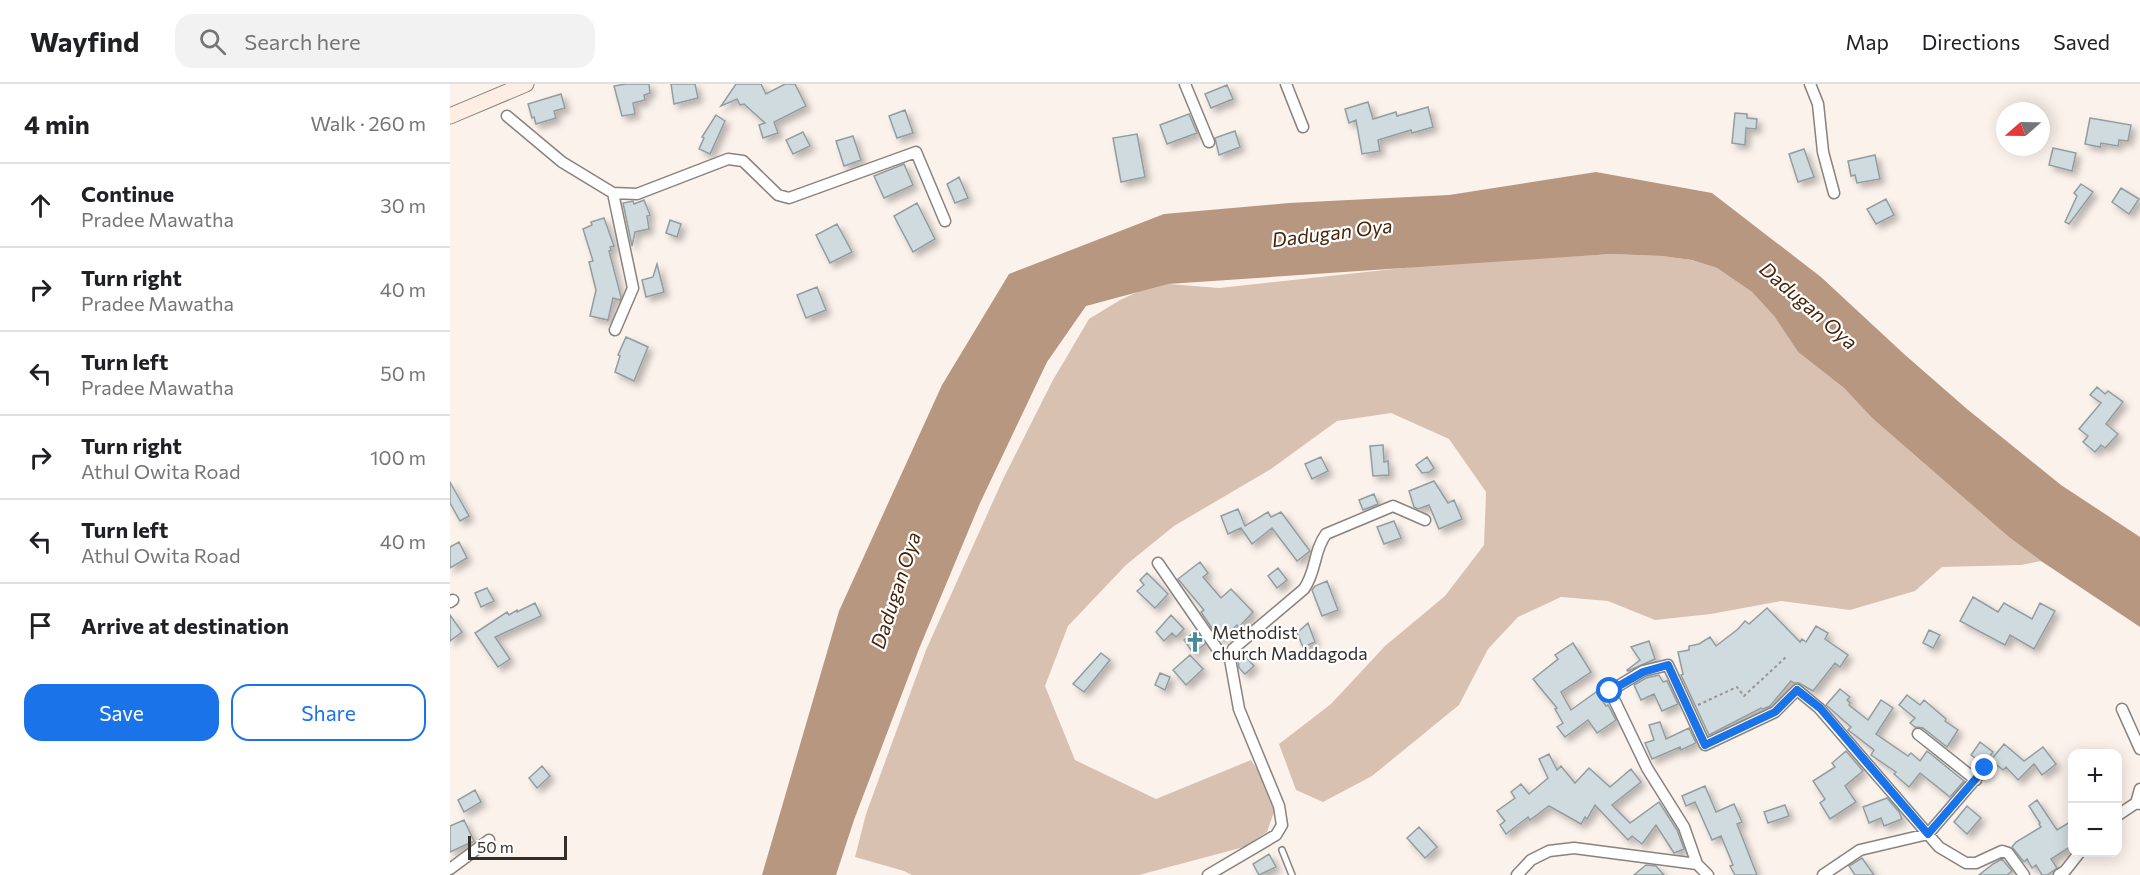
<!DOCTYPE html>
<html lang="en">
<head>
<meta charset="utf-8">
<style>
  :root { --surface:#fff; --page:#f2f2f2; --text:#202124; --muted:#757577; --line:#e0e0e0; --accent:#1a73e8 }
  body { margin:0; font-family:Commissioner,sans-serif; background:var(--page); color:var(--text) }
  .controls { position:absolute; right:18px; bottom:18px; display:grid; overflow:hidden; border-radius:12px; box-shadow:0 3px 15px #0003 }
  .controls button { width:54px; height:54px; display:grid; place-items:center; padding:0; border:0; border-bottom:2px solid var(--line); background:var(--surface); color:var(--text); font:30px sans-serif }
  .compass { position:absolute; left:1546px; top:18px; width:54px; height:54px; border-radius:50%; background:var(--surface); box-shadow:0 3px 15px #0003; rotate:250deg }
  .scale { position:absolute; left:18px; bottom:15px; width:99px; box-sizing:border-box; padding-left:6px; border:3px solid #322e2c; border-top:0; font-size:16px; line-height:21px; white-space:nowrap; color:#322e2c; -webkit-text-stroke:4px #fff; paint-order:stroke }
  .stop { position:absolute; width:18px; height:18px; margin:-14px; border:4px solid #1a73e8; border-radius:50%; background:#fff }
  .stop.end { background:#1a73e8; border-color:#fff; box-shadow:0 2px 6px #0008 }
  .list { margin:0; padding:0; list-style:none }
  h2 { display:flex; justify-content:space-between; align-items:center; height:78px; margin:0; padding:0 24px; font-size:26px }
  h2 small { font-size:20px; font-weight:400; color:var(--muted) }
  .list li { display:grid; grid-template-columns:39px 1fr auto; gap:18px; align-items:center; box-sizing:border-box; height:84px; padding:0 24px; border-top:2px solid var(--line) }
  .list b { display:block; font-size:22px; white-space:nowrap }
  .list p { margin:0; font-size:20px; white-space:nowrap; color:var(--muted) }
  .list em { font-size:20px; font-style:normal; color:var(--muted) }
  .actions { display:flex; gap:12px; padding:18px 24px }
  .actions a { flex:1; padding:14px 0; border:2px solid var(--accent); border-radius:18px; text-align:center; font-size:21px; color:var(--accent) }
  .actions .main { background:var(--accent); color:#fff }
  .icon { flex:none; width:33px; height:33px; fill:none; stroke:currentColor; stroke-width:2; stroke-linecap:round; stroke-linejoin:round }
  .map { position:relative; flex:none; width:1690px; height:791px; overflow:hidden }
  header { display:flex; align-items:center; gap:36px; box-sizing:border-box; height:84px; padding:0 30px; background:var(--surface); border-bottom:2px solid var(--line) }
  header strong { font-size:28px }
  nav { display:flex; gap:33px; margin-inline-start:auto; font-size:21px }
  .search { width:420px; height:54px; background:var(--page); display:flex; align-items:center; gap:15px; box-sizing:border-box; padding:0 21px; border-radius:18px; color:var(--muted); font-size:22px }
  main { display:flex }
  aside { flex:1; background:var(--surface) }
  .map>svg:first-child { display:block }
  .green { fill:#d9c1b2 }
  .water { fill:#b89781 }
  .building { fill:#cfdbde; stroke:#929da0; stroke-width:1.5; filter:url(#shadow) }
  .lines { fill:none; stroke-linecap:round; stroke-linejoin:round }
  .lane-casing { stroke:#8a827d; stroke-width:8 }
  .street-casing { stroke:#8a827d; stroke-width:13 }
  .secondary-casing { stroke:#8a827d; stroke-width:17 }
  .path { stroke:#9a938f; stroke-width:2; stroke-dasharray:3 3; stroke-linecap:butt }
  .lane { stroke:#fff; stroke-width:5 }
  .street { stroke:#fff; stroke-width:10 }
  .secondary { stroke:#feede2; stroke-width:15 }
  .route { stroke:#1a73e8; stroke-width:8 }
  .labels { text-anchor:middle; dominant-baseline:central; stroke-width:4.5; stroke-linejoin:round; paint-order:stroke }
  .poi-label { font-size:18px; fill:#322e2c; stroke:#fff; text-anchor:start }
  .water-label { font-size:20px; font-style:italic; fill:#462409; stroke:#fff }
</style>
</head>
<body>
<header>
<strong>Wayfind</strong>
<div class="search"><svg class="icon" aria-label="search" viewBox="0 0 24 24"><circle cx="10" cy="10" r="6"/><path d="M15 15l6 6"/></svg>Search here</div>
<nav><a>Map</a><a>Directions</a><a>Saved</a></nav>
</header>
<main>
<aside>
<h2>4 min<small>Walk · 260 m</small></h2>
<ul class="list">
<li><svg class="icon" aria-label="ahead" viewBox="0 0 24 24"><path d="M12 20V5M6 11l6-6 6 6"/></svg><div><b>Continue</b><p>Pradee Mawatha</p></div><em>30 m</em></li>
<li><svg class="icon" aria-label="right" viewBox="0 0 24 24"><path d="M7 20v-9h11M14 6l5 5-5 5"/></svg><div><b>Turn right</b><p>Pradee Mawatha</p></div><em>40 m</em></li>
<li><svg class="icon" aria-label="left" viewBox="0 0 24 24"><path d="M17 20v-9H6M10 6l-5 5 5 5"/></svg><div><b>Turn left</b><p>Pradee Mawatha</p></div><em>50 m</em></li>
<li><svg class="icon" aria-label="right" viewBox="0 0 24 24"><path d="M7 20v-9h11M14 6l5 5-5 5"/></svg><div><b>Turn right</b><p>Athul Owita Road</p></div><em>100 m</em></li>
<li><svg class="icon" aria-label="left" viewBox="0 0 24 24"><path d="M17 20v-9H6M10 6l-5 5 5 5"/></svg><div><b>Turn left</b><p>Athul Owita Road</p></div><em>40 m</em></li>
<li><svg class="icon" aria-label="arrive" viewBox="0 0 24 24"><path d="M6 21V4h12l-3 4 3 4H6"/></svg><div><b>Arrive at destination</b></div></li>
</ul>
<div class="actions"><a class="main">Save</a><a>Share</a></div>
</aside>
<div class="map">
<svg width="1690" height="791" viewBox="0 0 1690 791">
  <defs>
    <filter id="shadow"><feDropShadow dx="4.5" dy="4.5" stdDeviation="3" flood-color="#0004"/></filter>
  </defs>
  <rect width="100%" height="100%" fill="#fcf2ec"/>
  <path class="green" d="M1161,170l51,2 30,4 25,8 35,24 22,24 24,36 46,36 28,30 138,120 31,23 -20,4 -79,2 -27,24 -65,19 -69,-9 -70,13 -56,6 -47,-19 -47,-4 -43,20 -30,32 -29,56 -87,71 -49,26 -27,-12 -17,-46 52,-40 54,-58 60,-50 39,-51 2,-53 -37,-53 -58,-26 -54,8 -66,48 -97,57 -48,39 -58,61 -23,60 30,74 81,39 95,-39 8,12 16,37 -8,23 -23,15 -105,28h-227l-8,-4 -49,-14 11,-43 60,-164 78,-173 49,-97 36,-61 31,-19 37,-17 62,5 202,-22z"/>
  <path class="water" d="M1146,88l116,21 109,84 83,77 63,55 94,76 79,52v90l-99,-66 -31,-23 -138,-120 -28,-30 -46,-36 -24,-36 -22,-24 -35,-24 -25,-8 -30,-4 -51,-2 -443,30 -82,22 -39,56 -67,141 -61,146 -65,171 -18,55h-74l77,-264 103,-226 67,-111 155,-60 125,-11 160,-8z"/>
  <path class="building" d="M176,0h23l1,9 -6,2 1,5 -12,3 2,11 -13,2 -8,-30z
    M221,0h24l3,14 -24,6z
    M286,0h25l5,10 19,-10h10l11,22 -32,16 4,11 -15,5 -4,-13 6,-2 -21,-19 -4,1 -3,-6 -16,7z
    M777,1l6,14 -22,9 -6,-14z
    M111,10l4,14 -11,3 2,7 -20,6 -2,-7 -2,1 -4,-14z
    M918,18l5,17 23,-7 1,4 31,-9 5,20 -21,6 -1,-3 -33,10 2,11 -18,3 -6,-34 -7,3 -4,-14z
    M455,26l8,23 -16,5 -8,-22z
    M1285,29l12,1v4l10,1 -1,10 -10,-1 -1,17 -13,-2z
    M739,30l8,19 -30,11 -7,-19z
    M266,31l9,6 -15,33 -11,-5 5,-11 -2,-1z
    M1640,34l41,7 -3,16 -9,-1 -1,6 -17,-3 -1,4 -15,-3z
    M785,47l5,16 -21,8 -4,-17z
    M353,48l7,14 -17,8 -7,-14z
    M687,50l8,43 -24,5 -8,-44z
    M403,52l8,24 -17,6 -8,-25z
    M1603,64l23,5 -4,18 -23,-6z
    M1354,65l10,28 -16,5 -9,-28z
    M1425,71l5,24 -23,4 -2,-8 -4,1 -3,-15z
    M454,80l9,21 -29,13 -10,-22z
    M509,93l9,21 -13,5 -8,-19z
    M1631,100l12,8 -24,32 -4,-2 12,-26 -3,-3z
    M1671,104l18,11 -10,15 -17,-12z
    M1436,115l8,16 -18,9 -9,-15z
    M194,116l6,15 -3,1 2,13 -14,3 -3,14 -9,-43 10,-2 1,3z
    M467,119l18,36 -22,13 -19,-36z
    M154,134l10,28 -4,1 1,3 -2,1 12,46 -1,3 -7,-2 -5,22 -18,-4 6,-26 -7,-28 4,-1 -10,-32 9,-4 -1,-3z
    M220,136l11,4 -4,13 -11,-4z
    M387,140l15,28 -22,11 -14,-28z
    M207,180l7,28 -18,5 -4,-17 11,-3z
    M367,203l9,23 -20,8 -9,-23z
    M176,253l22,10 -14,34 -19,-9 5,-16 -2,-1z
    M1647,303l8,7 3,-3 15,11 -17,22 12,10 -13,14 -4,-3 -6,7 -12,-10 5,-6 -9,-7 22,-26 -11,-8z
    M933,361l1,17 4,-1 1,14 -16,1 -3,-30z
    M871,373l7,14 -16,8 -7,-15z
    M977,373l7,11 -5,4 -7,1 -6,-8z
    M984,397l14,22 6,-3 8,19 -23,10 -10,-24 -11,4 -4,-2 -5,-16z
    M0,398l19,34 -9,5 -10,-18z
    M924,410l4,10 -15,6 -4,-10z
    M788,425l7,17 23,-14 3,5 10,-5 29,39 -13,10 -25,-33 -20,16 -11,-16 -13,6 -7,-18z
    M944,437l7,17 -17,6 -7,-17z
    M9,458l8,16 -17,10v-21z
    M750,478l8,11 -5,4 18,21 10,-9 22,23 -14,15 -2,-2 -17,15 -19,-28 3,-2 -26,-31z
    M828,484l9,12 -10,8 -9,-12z
    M697,489l21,21 -13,14 -18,-17 7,-6 -4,-5z
    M877,497l11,29 -16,6 -10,-26 3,-4z
    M37,504l7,13 -13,6 -6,-14z
    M1523,513l25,15 6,-9 28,16 8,-16 15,8 -21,38 -24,-14 -5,10 -45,-24z
    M85,519l6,13 -46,21 15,22 -12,8 -23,-34 32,-21 2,3 8,-5v2z
    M1317,524l33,34 2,-3 4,3 10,-16 12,7 -3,6 23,16 -8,12 -5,-4 -22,28 -14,-8h-5l-3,-2 -21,25 -7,3 -2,-1 -52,27 -28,-60 2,-1 -5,-22 11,-2v-4l10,-2 11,-7 6,9 22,-17 7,-8 4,3z
    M0,531l12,17 -12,9z
    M721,531l13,14 -8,8 -4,-4 -8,8 -8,-9z
    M858,539l7,19 -12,5 -6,-14z
    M1479,546l11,5 -7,13 -10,-5z
    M746,547l9,13 -12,9 -9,-13z
    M1199,557l6,18 -27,12 -1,-1 13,-10 -9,-13z
    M1123,559l18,29 -30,20 10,18 25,-18 10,14 2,-1 8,15 -19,13 -9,-13 -23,17 -8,-10 6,-4 -8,-14 2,-1 -24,-29 25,-20 -3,-4z
    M651,569l9,7 -26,32 -11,-8z
    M793,570l11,12 -9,8 -6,-6 -1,-9z
    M740,571l13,14 -17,16 -13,-15z
    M710,589l10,4 -5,13 -10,-5z
    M1209,591l4,7 4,-1 11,23 -16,7 -8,-17 -13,6 -7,-15 12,-7z
    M1390,605l10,8 -3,3 3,3 -1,2 19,15 13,-20 12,8 -17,26 32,22 3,-3 9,8 7,-10 37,30 -14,16 -30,-24 -11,14 -15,-13 2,-2 -25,-17 3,-5 -26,-20 3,-3 -25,-22z
    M1457,611l13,10 4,-5 22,19 -1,2 13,9 -11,17 -24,-19 -8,-1 -5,-4 5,-5 -16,-13z
    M1210,638l6,17 23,-11 7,15 -15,7 -1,-3 -28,12 -7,-16 9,-3 -5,-15z
    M1530,658l13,10 -7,9 -5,1 -10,-7z
    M1554,660l20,17 19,-14 13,17 -14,11 -8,-11 -16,16 -12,-13 -3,3 -12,-10z
    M1396,667l17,20 -18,15 11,16 -26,17 -10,-16 5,-4 -12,-18 22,-14 -3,-4z
    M1099,670l8,16 4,-4 14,17 14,-15 21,19 21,-18 10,13 -29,23 18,18 29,-21 18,28 7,19 -10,4 -18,-28 -14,19 -10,-8 -4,4 -33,-35 -8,14 -2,-2 -4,7 -32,-18 -19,14 -2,-3 -22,17 -6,-9 5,-4 -8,-10 18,-13 -4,-6 10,-8 8,10 19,-16 -9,-19z
    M92,682l8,10 -13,12 -8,-10z
    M1255,702l11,26 18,-8 8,18 -5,2 20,51h-22l-5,-9 3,-1 -12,-29 -9,4 -17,-38 -9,4 -4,-10z
    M25,706l6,12 -17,10 -6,-12z
    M1437,714l12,14 3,7 -18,7 -3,-8 -12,5 -6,-16z
    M1587,716l20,30 16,-10v25l-22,14 6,9 -10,7h-5l-6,-10 -4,3 -5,-9 -3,3 -12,-15 4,-5 25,-15 -2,-3 1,-1 -11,-17z
    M1335,721l4,11 -21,7 -4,-11z
    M1517,722l14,12 -14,16 -13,-12z
    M14,736l10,21 -24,11v-26z
    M969,743l18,20 -12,11 -18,-20z
    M819,770l7,13 -17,8 -6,-11z
    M1412,774l12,17h-19l-6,-9z
    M1552,775l10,12 -5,4h-28l14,-11z
    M1196,781l10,1 8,9h-30z"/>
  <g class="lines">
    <g class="lane-casing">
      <path id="lane" d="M832,766l10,25"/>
    </g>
    <g class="street-casing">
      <path id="street" d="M735,0l24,58
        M836,0l17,43
        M1360,0l8,20 5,48 11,41
        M57,32l55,46 51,31 20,95 -18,42
        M163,109l24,1 91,-35 15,2 35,34 11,3 127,-46 29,69
        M708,479l60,87 12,9
        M0,518l3,-2
        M1672,625l18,40
        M1468,650l58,46
        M1686,719l4,-14
        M1668,731l18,-12 4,1
        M1247,780l-13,-37 -37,-59 -37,-77 33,-20 25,-6 37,80 70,-33 22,-22 22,18 120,139 27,16h10l26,-12 6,2 16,22
        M0,785l39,-29
        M758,791l68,-40 6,-10 -3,-19 -40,-97 -9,-50 3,-10 71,-60c13,-19 9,-37 22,-55l67,-28 32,14
        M1067,791l14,-15 18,-9 25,-3 123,16 11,11
        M1373,791l37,-25 68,-16 57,-66
        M1609,791l6,-4 15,-19"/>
    </g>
    <g class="secondary-casing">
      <path id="secondary" d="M0,32l76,-32"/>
    </g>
    <path class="path" d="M1248,621l39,-18 7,9 42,-39"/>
    <use href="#lane" class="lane"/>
    <use href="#street" class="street"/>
    <use href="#secondary" class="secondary"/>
  </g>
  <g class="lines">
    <path class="route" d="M1160,607l33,-19 25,-7 37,80 70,-33 22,-22 23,18 108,126 57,-66"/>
  </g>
  <defs>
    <g id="church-bare" transform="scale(1.62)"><path d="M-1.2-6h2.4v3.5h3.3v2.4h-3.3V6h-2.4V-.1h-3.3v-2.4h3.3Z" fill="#488a9b" stroke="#fff" stroke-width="2.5" paint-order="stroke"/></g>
  </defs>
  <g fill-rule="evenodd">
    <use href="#church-bare" x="745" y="558"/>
  </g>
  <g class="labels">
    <g class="poi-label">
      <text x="762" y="548">Methodist<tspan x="762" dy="21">church Maddagoda</tspan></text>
    </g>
    <g class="water-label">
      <text transform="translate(882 148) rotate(-7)">Dadugan Oya</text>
      <text transform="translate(1359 221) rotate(41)">Dadugan Oya</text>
      <text transform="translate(445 506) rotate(-72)">Dadugan Oya</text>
    </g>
  </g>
</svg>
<div class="controls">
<button>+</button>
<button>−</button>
</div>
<svg class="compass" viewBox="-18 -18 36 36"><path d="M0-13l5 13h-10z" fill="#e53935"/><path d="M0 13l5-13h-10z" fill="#757577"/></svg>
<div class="scale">50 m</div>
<div class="stop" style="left:1160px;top:607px"></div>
<div class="stop end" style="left:1535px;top:684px"></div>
</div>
</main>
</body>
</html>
